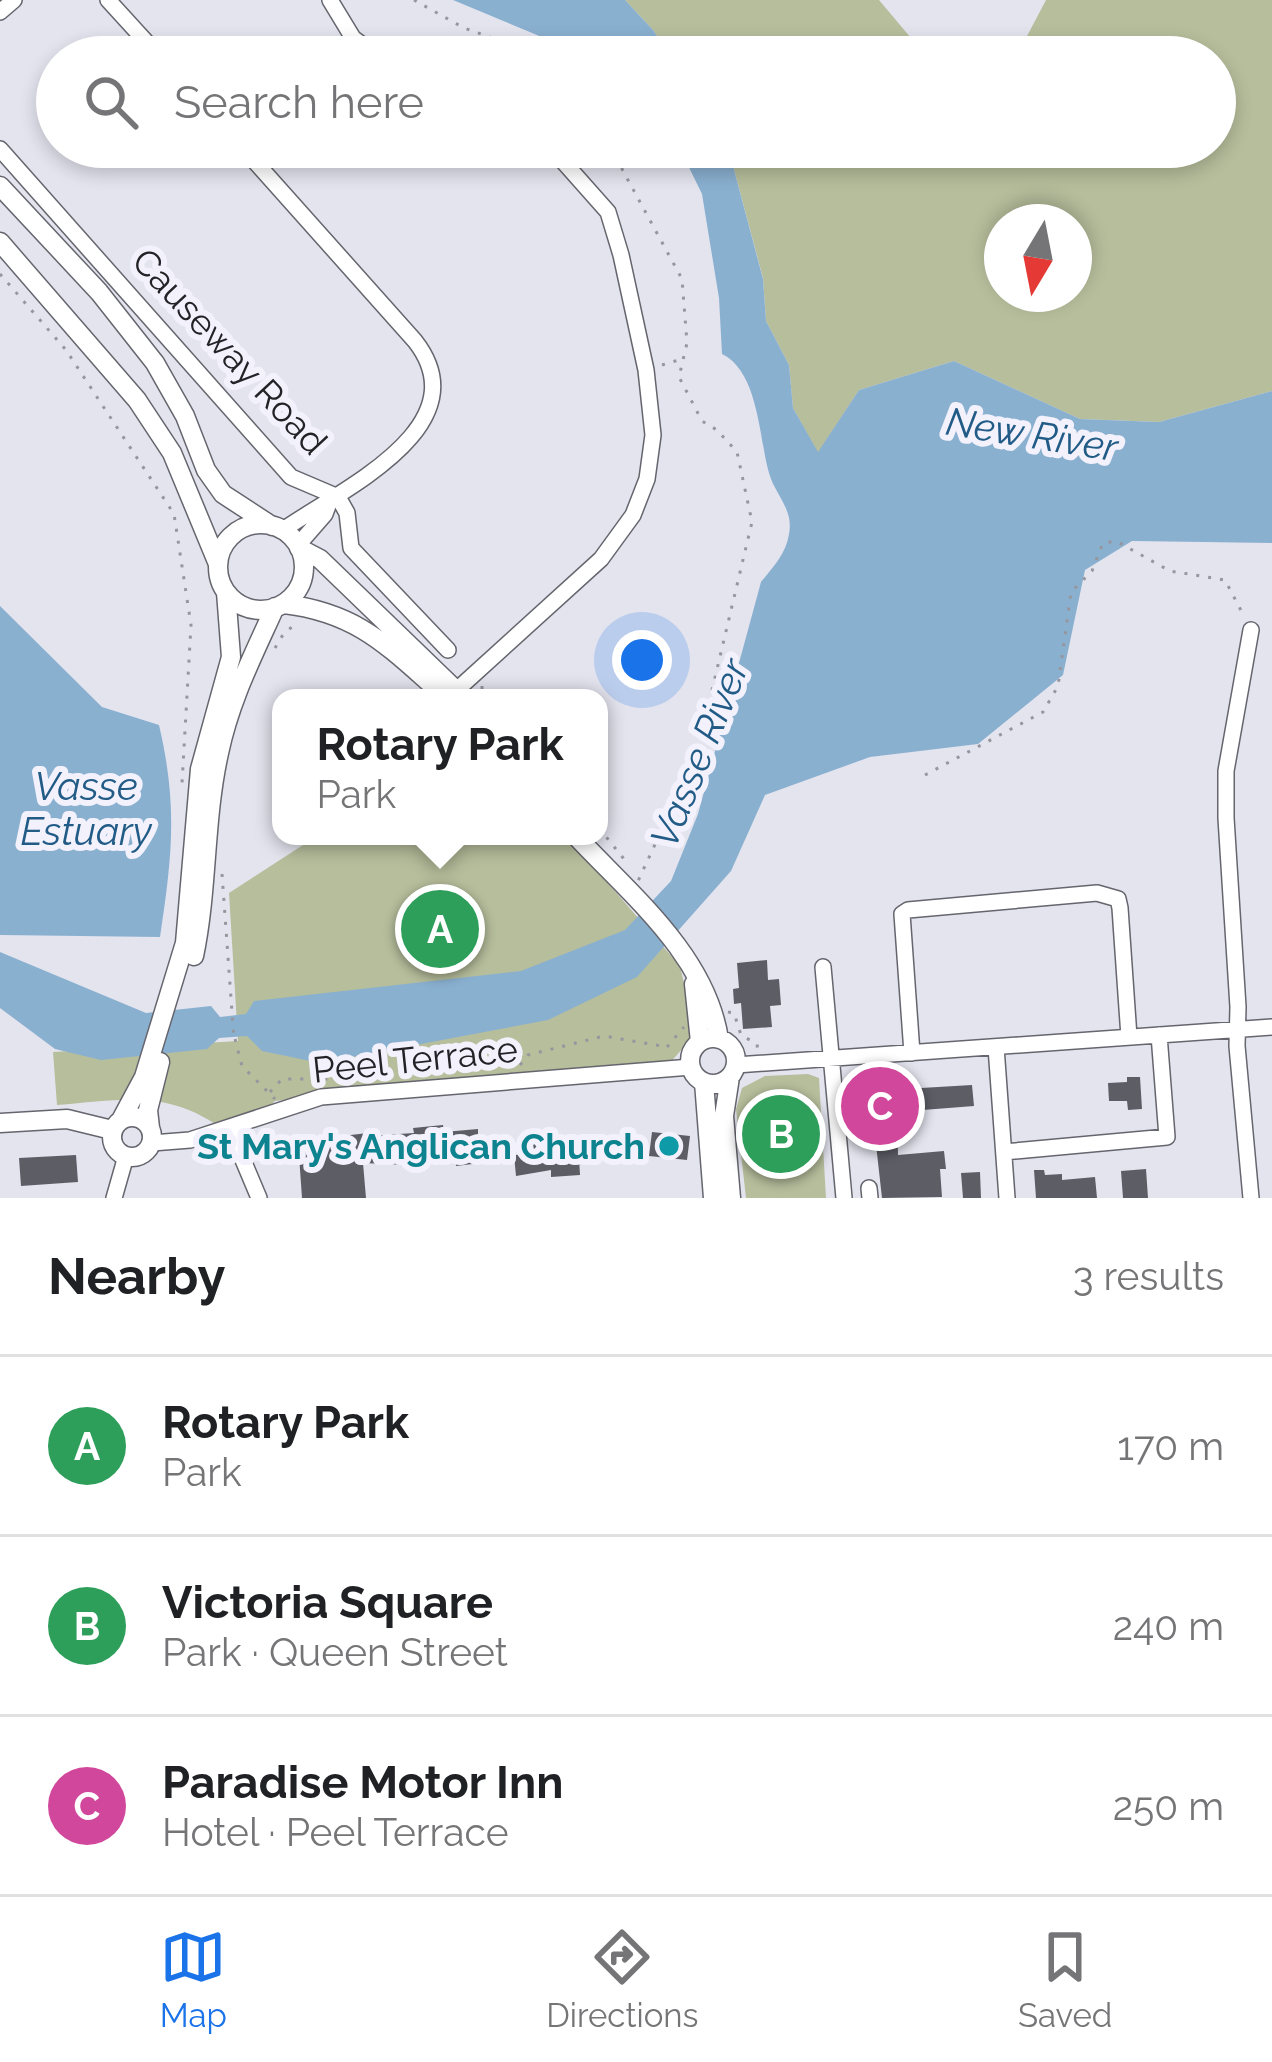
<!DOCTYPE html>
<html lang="en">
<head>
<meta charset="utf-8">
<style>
  :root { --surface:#fff; --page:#f2f2f2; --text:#202124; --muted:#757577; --line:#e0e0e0; --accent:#1a73e8 }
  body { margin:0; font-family:Raleway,sans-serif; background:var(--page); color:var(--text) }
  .compass { position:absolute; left:984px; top:204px; width:108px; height:108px; border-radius:50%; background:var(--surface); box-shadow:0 6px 18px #0003; rotate:190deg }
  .you { position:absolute; left:642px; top:660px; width:42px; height:42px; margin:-30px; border:9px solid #fff; border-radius:50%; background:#1a73e8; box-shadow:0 0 0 18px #1a73e833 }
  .badge { display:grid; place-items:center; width:78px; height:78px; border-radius:50%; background:var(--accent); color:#fff; font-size:39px; font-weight:700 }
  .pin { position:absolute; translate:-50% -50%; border:6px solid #fff; box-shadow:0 3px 12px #0006 }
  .popup { position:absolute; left:272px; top:689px; width:336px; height:156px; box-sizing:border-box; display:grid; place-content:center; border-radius:24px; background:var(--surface); filter:drop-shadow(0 3px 9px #0005); font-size:39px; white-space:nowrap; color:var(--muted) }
  .popup b { font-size:45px; color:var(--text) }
  .popup::after { content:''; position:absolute; left:50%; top:100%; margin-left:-24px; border:24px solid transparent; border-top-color:var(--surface) }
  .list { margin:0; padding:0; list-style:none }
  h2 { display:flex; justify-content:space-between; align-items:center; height:156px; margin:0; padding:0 48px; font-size:51px }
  h2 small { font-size:39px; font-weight:400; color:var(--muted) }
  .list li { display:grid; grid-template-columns:78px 1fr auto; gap:36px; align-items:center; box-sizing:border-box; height:180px; padding:0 48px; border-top:3px solid var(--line) }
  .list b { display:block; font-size:45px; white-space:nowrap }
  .list p { margin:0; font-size:39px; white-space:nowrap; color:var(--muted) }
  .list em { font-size:39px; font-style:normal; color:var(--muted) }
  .icon { flex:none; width:66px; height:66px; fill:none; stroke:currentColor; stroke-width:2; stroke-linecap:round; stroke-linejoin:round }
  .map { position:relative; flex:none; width:1272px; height:1198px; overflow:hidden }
  .search { position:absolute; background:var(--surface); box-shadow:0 6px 18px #0003; left:36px; right:36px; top:36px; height:132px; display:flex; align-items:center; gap:30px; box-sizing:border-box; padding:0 42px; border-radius:66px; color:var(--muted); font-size:45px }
  .sheet { height:696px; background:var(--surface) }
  nav { display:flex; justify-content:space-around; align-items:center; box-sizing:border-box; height:168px; border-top:3px solid var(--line); background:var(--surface); font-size:33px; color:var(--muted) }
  nav a { display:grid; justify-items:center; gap:6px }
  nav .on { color:var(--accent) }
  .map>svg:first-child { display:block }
  .green { fill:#b7be9c; fill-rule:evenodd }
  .water { fill:#8ab0d0 }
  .building { fill:#5d5d66 }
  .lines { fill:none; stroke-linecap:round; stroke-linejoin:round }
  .minor-casing { stroke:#65656e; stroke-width:18 }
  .major-casing { stroke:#65656e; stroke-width:21 }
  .path { stroke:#96969e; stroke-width:3; stroke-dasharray:3 9; stroke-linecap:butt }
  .minor { stroke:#fff; stroke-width:15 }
  .major { stroke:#fff; stroke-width:18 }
  .culture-dot { fill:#0f9aa8; stroke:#f2f1fc; stroke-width:4.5 }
  .labels { text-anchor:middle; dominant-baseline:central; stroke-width:12; stroke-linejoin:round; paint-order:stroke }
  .street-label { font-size:36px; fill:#232327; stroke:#f2f1fc }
  .culture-label { font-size:36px; font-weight:bold; fill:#0d838f; stroke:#f2f1fc; text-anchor:end }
  .water-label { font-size:39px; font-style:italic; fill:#215b86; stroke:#f2f1fc }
</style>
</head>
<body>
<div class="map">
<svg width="1272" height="1198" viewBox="0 0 1272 1198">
  <rect width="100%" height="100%" fill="#e4e4ef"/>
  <path class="green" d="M625,0h254l48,57h-256l-18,-27z
    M1046,0h226v391l-113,31 -79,-3 -126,-58 -95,29 -41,63 -25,-45 -4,-43 -23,-44 -3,-43 -35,-131h487v-90h-199zM1002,222h72v72h-72z
    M317,836h250l113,130 11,48 -1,26 -21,24 -394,37 -39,39c-60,-52 -106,-41 -179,-35l-4,-53 185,-11 -9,-148z
    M808,1074l11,4 7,120h-80l-10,-89 6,-21 23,-12z"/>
  <path class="water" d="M453,0h172l28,30 18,27h-81z
    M679,147h49l35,132 3,42 23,44 4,43 25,44 41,-62 95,-29 126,58 79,3 113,-31v152l-140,-2 -47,29 -22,105 -85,69 -108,13 -105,38 -34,76 -94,106 -89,43 -228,43 -58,-12 -15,-15 -28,2 -12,11 -106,11 -46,-11 -55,-41v-56l146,61 65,-7 9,11 26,-3 8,-13 267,-30 104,-41 46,-49 27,-67 63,-232c12,-15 25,-28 28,-48 5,-25 -14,-39 -20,-61 -10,-34 -10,-101 -47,-119l-3,-56 -17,-104z
    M0,606l102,101 57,18c19,81 13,132 1,212l-160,-2z"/>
  <path class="building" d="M767,960l1,20 11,-1 2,26 -11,1 2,21 -29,2 -2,-26 -7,1 -1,-15 6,-1 -2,-25z
    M1127,1077h13l2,32 -14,1 -1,-9h-18l-1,-18 19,-1z
    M972,1085l2,21 -77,6 1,43 46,-4 2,18h-6l2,28 -60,1 -12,-107z
    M443,1125l1,7 34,-3v10l8,-1 3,24 -33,4 -1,-14 -47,6 1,7 -46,-2 3,35h-64l-4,-57 70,-8 1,3 45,-3 -1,-5z
    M652,1132l38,4 -3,24 -38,-4z
    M578,1138l2,37 -29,2v-7l-35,6 -2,-21 20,-1 -1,-13z
    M76,1155l2,27 -57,4 -2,-28z
    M1146,1169l2,29h-25l-2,-27z
    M1034,1170h10l1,5 17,-1v6l33,-3 2,21h-61z
    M980,1172l1,26h-18l-2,-25z"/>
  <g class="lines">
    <g class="minor-casing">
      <path id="minor" d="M108,0l52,57
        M330,0l23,38 26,19
        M0,12l14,-12
        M331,57l22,-19
        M242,147l173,194c67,86 -75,149 -132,189
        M0,149l291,328 47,20 9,16 4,35 97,102
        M298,545l27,-31 4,-11
        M449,697l152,-138 32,-44 14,-36 6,-44 -7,-65 -25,-115 -13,-43 -55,-62 -9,-3
        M823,967l21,231
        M996,1047l11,151
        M912,1053l-10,-139 6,-4 189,-17 21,6 2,9 9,129
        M736,1065l536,-38
        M230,1129l29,69
        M152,1143l38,-3 131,-43 370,-30
        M1004,1152l163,-15 -8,-102
        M869,1188l1,10
        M114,1198l12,-42
        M1251,1198l-14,-152 1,-39 -12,-189v-47l25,-141"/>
    </g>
    <g class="major-casing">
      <path id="major" d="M0,186l99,106 56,71 30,53 21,54 17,24 49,32
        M0,242l137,158 35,53 46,111
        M218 567a43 43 0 1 1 86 0a43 43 0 1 1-86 0Z
        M299,548l21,11 144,139
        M284,604c77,9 107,46 163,94
        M576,836c55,59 130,119 143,203
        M194,956c14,-67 10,-136 25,-203 11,-53 34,-97 56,-146
        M694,984l6,58
        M690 1061a23 23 0 1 1 46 0a23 23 0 1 1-46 0Z
        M730,1077l-6,39 7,82
        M704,1082l9,116
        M112 1137a20 20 0 1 1 40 0a20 20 0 1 1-40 0Z
        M122,1118l22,-41 41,-134 15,-174 31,-112 -5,-65
        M0,1123l67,-4 45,11
        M150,1128l-2,-18 12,-48"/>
    </g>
    <path class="path" d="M414,0l50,28 83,29
      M610,147l72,132 5,64 -8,34 23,44 15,9 20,22 15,70 -44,185 -23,73 -47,101
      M0,274l66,76 108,164 17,111 -9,158
      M662,365l20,-6
      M275,648l9,-15 12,-9
      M482,686v12
      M925,775l118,-63 15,-26 13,-94 21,-21 11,-28 13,-2 54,30 55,9 20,38
      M599,828l29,36
      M222,874l12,166
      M728,1012l6,1 7,22 16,9 1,8
      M235,1039l7,27 33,33
      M667,1047l17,-20
      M520,1065l8,-10 76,-19 63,11
      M270,1092l12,-13h76"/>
    <use href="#minor" class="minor"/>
    <use href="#major" class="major"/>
  </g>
  <circle class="culture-dot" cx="669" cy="1146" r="12"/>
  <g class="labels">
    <g class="street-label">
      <text transform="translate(230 351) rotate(47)">Causeway Road</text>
      <text transform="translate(415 1059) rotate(-6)">Peel Terrace</text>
    </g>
    <g class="culture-label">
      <text x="645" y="1146">St Mary's Anglican Church</text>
    </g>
    <g class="water-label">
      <text transform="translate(1032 434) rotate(9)">New River</text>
      <text transform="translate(699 753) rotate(-68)">Vasse River</text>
      <text x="86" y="786">Vasse<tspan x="86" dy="45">Estuary</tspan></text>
    </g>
  </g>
</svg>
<svg class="compass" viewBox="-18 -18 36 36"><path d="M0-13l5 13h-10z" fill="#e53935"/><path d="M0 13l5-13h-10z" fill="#757577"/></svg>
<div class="you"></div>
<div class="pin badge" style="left:440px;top:929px;background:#2e9e5b">A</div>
<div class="popup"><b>Rotary Park</b>Park</div>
<div class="pin badge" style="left:781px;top:1134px;background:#2e9e5b">B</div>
<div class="pin badge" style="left:880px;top:1106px;background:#d1479c">C</div>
<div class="search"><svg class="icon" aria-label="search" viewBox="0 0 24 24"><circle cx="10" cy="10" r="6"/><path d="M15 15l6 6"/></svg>Search here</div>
</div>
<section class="sheet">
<h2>Nearby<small>3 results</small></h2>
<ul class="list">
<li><span class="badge" style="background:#2e9e5b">A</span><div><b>Rotary Park</b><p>Park</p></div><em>170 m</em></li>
<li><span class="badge" style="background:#2e9e5b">B</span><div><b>Victoria Square</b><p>Park · Queen Street</p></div><em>240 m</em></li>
<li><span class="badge" style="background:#d1479c">C</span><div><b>Paradise Motor Inn</b><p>Hotel · Peel Terrace</p></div><em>250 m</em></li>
</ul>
</section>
<nav>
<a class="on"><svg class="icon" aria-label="map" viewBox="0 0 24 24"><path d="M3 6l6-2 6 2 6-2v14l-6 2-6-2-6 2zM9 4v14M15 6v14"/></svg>Map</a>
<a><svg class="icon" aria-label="directions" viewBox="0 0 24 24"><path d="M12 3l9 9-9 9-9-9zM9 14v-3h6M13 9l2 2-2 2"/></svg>Directions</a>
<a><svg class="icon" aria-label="saved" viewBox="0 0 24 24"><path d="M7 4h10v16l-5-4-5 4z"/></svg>Saved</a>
</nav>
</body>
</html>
